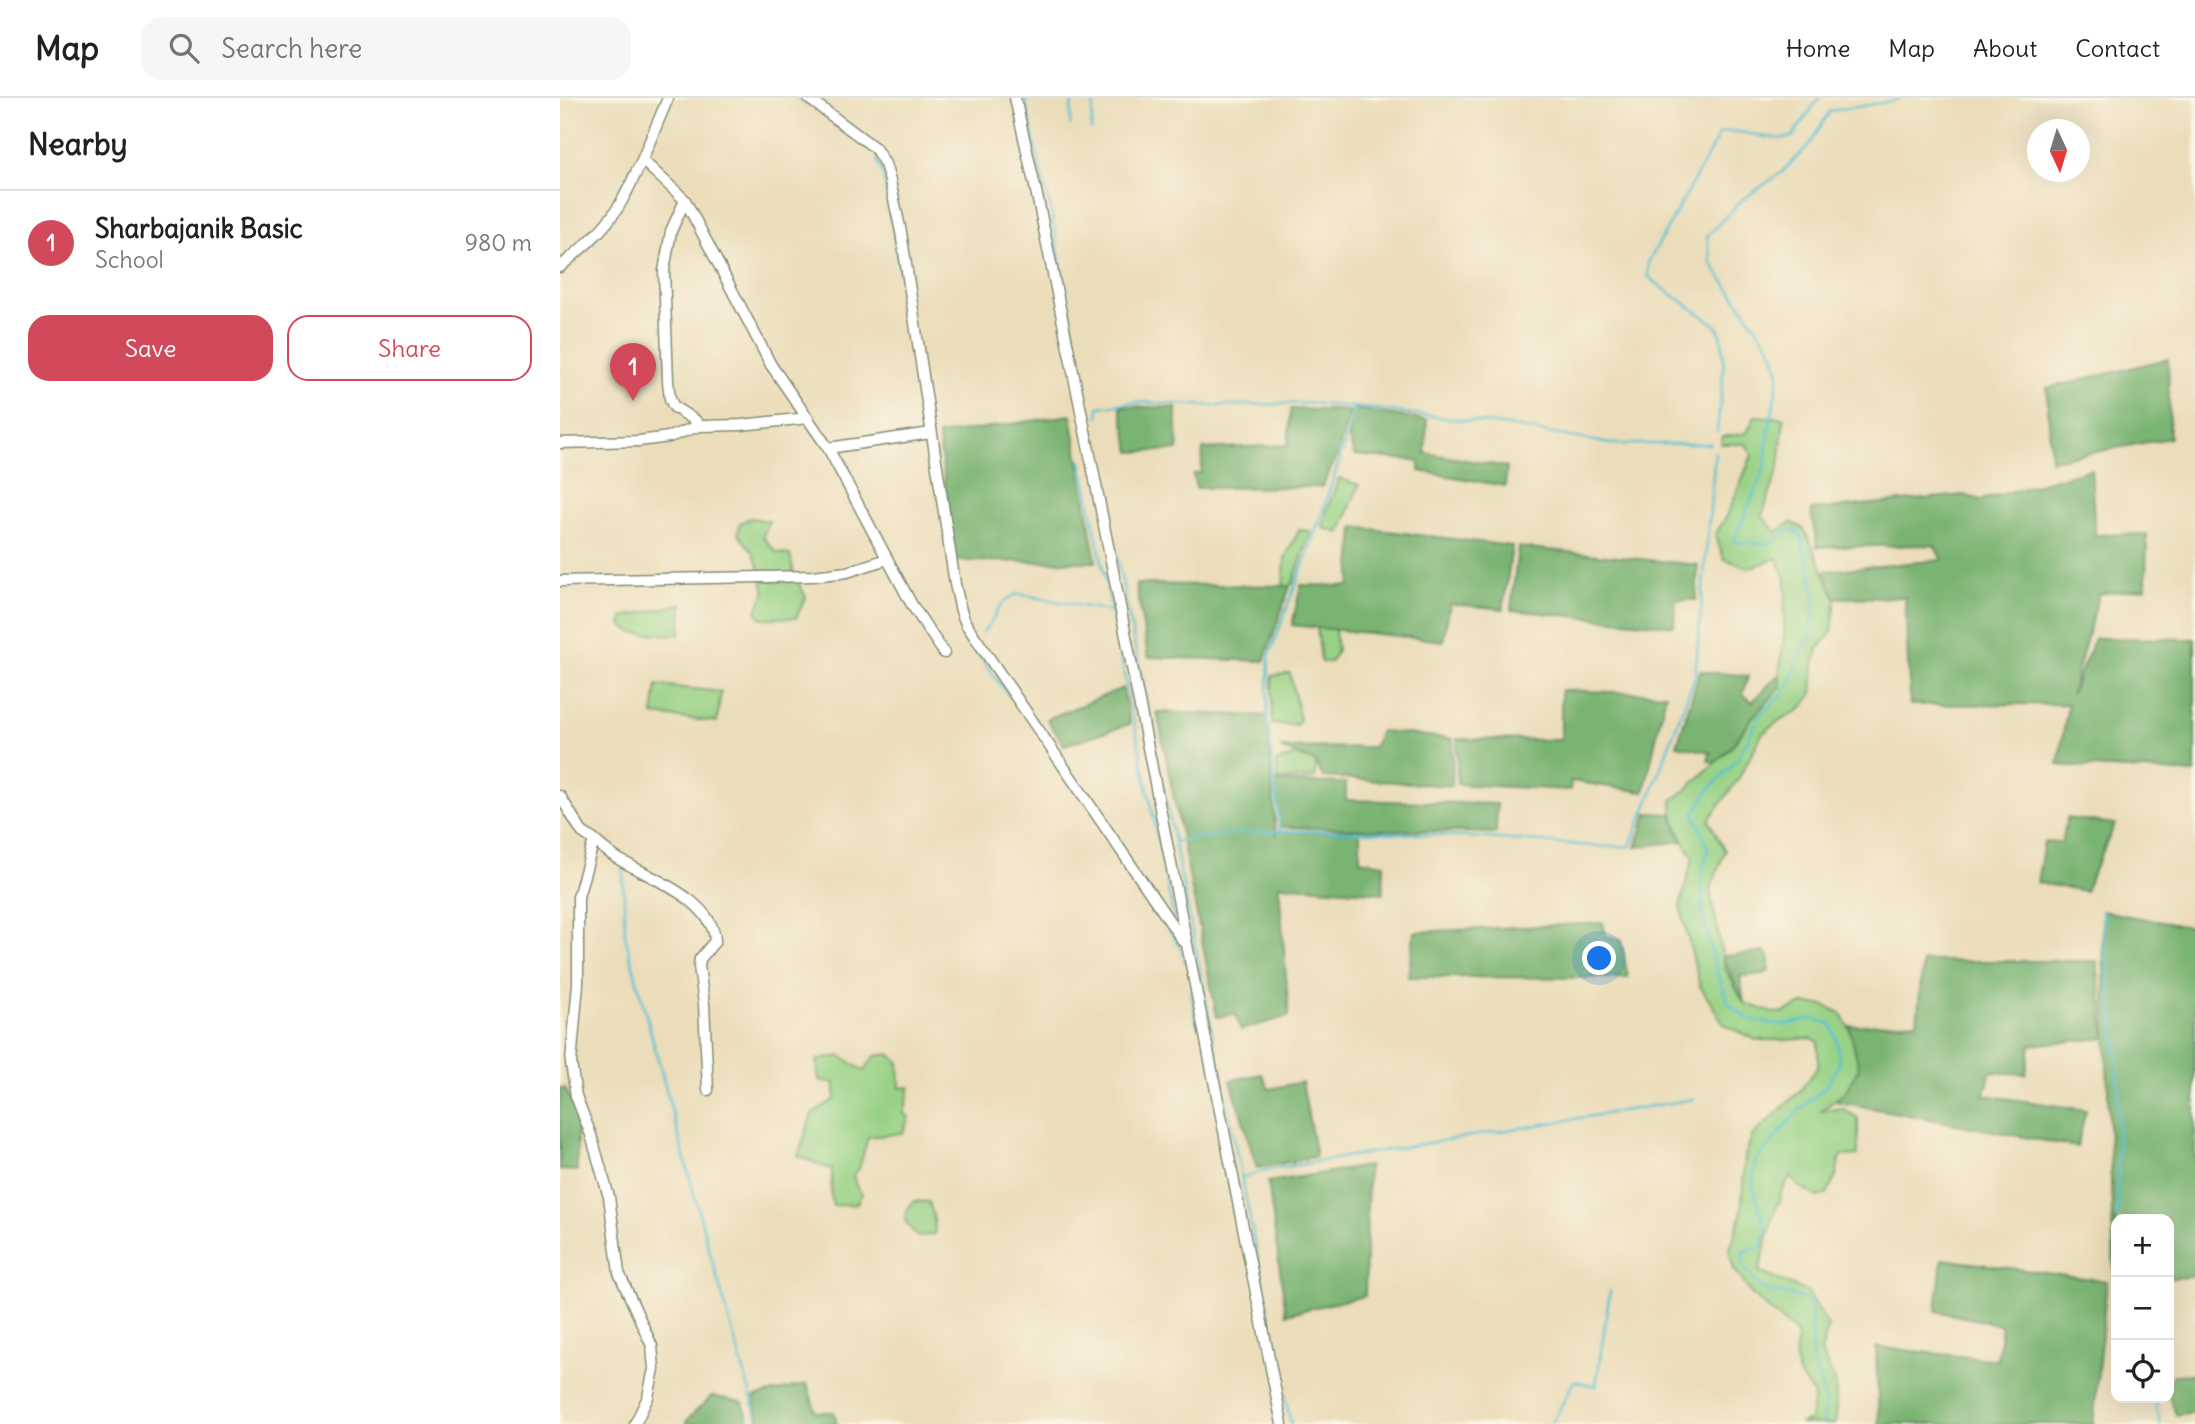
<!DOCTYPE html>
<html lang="en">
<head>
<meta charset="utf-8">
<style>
  :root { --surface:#fff; --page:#f6f6f6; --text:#202124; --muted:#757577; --line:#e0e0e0; --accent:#d1495b }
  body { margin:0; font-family:Delius,sans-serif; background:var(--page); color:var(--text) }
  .controls { position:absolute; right:21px; bottom:21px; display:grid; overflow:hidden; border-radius:14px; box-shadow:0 7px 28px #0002 }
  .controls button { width:63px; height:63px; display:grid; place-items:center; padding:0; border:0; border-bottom:2px solid var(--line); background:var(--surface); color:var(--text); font:35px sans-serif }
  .compass { position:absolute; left:1467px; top:21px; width:63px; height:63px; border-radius:50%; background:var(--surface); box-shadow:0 7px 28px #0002; rotate:176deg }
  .you { position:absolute; left:1040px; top:861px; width:24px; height:24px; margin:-18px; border:5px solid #fff; border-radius:50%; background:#1a73e8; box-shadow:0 0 0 10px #1a73e833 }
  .badge { display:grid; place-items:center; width:46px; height:46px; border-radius:50%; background:var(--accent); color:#fff; font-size:23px; font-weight:700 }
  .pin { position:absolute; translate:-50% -58px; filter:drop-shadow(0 2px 4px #0008) }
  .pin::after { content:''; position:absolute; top:37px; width:24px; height:21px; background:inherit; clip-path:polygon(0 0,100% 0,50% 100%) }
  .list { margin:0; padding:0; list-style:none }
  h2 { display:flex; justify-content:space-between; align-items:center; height:91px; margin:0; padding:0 28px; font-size:30px }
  h2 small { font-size:23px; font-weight:400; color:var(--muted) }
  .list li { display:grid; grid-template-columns:46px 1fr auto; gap:21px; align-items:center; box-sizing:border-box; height:105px; padding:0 28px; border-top:2px solid var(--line) }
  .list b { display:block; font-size:26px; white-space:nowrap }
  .list p { margin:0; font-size:23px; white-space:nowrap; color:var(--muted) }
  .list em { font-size:23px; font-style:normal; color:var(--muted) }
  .actions { display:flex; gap:14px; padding:21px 28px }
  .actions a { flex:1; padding:16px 0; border:2px solid var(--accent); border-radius:21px; text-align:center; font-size:24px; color:var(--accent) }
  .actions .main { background:var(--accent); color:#fff }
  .icon { flex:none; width:38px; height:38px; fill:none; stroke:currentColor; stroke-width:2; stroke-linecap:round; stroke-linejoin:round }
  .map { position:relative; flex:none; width:1635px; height:1326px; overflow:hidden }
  header { display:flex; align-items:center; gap:42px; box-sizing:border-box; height:98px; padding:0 35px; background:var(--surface); border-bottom:2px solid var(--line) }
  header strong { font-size:33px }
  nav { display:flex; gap:38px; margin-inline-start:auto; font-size:24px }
  .search { width:490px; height:63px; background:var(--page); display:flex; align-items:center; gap:18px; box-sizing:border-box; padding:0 24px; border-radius:21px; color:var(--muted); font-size:26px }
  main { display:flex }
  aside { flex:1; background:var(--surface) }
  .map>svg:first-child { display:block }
  .green { fill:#98d285; stroke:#5c885c; stroke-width:2 }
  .forest { fill:#7ab472; stroke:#4c7853; stroke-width:2 }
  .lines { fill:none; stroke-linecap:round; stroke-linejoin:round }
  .stream { stroke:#55bfd1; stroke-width:2.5 }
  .minor-casing { stroke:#858d76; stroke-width:13 }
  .minor { stroke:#fff; stroke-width:10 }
</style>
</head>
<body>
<header>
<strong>Map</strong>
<div class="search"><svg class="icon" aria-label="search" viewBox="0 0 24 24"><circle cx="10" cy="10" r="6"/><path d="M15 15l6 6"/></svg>Search here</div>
<nav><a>Home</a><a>Map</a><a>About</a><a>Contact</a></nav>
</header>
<main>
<aside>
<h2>Nearby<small></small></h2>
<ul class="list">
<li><span class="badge">1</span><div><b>Sharbajanik Basic</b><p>School</p></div><em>980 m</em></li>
</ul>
<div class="actions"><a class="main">Save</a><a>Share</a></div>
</aside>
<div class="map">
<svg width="1635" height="1326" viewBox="0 0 1635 1326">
  <rect width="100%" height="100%" fill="#fcf5e5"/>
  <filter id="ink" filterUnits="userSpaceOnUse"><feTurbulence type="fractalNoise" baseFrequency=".0143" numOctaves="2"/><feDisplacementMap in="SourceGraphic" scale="14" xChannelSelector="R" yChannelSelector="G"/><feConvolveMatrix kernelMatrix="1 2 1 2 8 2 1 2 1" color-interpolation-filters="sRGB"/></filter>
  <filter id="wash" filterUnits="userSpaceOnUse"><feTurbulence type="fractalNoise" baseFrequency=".00686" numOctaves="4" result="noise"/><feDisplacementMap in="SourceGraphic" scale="28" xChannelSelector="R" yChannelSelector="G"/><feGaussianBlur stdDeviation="1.57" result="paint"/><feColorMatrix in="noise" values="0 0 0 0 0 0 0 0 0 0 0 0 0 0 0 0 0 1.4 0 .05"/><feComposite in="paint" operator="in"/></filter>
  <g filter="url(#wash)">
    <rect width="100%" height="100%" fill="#ebddb9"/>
    <path class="green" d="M1195,318l29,2 -5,49 -17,49 14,16 15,-10 13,7 32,69 -4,34 -14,17 -4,15 -2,31 -11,14 -22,12 -17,13 -23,44 -30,42 16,31 -15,39 15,79 19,34 29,10 12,-1 18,-8 20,1 18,8 16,31 2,24 -14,24 -24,19 21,-3 16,10v37l-18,1 -4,20 -9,18 -10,3 -20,-12 -6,-10 -11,19 1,4 -8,18 -14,56 49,20 20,34 -7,26 15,32v40h-37l11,-4 4,-25c-18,-23 -22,-28 -16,-57l-6,-9 -39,-33 -19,-27 -5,-17 12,-36 4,-60 7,-20 47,-44 19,-25v-25l-7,-4 -23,2h-32l-32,-16 -24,-38 -20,-80 13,-49c-12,-19 -21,-34 -21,-57l14,-10 46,-44 20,-28 29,-32 -2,-12 5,-38 2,-57 -9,-21 -28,10 -25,-9 -9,-24 12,-19 25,-61 -6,-11h-25l1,-7 25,-4z
      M779,380l20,7 -19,48 -17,-5 3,-16z
      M190,420l19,3 -6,16 13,15 14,3 4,19h-32l-9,-22 -15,-18 2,-11z
      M739,432l12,1 -18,52 -3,3h-7l2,-28z
      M202,482l35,1 9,16 -10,21h-35l-5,-7 9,-19z
      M122,506l-2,31 -47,-2 -12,-8 2,-8z
      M757,529l18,2 2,22 -6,11h-10z
      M730,575l10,47 -4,5 -24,-1v-48z
      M97,587l64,7 -4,30 -64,-7z
      M735,657l21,7 -1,16 -37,2 -2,-18z
      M330,956l9,9 1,25 10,-1 -6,27 5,3 -6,16 -35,4 -9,32 -6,6 3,11 6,8 -6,10 -23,2 -2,-10 1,-26 -34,-14 14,-42 23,-15v-16l-16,-3 -2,-20 24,-4 23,15 11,-15z
      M354,1103l15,1 5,16 1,16 -18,3 -12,-16 1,-10z"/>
    <path class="forest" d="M1608,261l2,79 -119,22 -4,-72z
      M560,308l56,2 2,42 -47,2z
      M731,311l59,2 -12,43 -16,33 -126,1 -3,-14 8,-1 2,-24 85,-4z
      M793,311l74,11 -2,33 82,14 -2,19 -86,-15v-10l-65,-6 -5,-16z
      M511,317l25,147 -140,-1 -18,-126z
      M1531,371l4,66 52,-1 -1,54 -47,6 -28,101 24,-57 100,1v134l-137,-8 10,-61 -158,1 -5,-108 -69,1 -13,-27 119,-11 -8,-15 -117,2 -6,-37 152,-15 18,5z
      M794,429l158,19 -9,63 -53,-5 -7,37 -151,-16 9,-40 49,1z
      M958,449l180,18 -2,35h-20l-2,26 -163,-16z
      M576,486l147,2h7l-26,75 -116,-4z
      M1140,573l48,5 -5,18 9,8 27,-28 2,12 -29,32 -20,28 -16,16 -8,-1 2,-9 -33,-7z
      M563,590l7,36 -66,21 -17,-26z
      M1001,592l105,4 -22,98 -73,-11 -1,9 -113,-6v-45l104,1z
      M597,614l110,4 9,120 1,-5 83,1v28l24,4 -1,29 -104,-8 10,131 -48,14 -6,-16 -18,3z
      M820,633l73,8 -1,47 -129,-9 -7,-15 -36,-14 94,-1z
      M715,684l71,1v17l151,4 -1,29 -216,-6z
      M1087,715l25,1 6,19 5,8 -47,6z
      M1507,720l48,6 -30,67 -48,-8 7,-41h18z
      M1542,813l93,17v344l-4,5 -22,1v-59h-53v116z
      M1043,825l3,13 15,3 7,39 -220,-1 6,-45z
      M1205,854l4,4v15l-5,3 -24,2 4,27 -22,-47z
      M1363,863h174l8,77 -75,7 -4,29 -35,-2 -7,23 102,15 -9,37 -243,-46 11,-9 14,-24 -10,-42 68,-4z
      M702,976l7,15 33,-7 14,75 -59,11 -26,-88z
      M0,990h5l12,25v58l-17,-1z
      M808,1068l-3,130 -79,18 -18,-132z
      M1382,1161l165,22 -14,143h-214l-3,-77 121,13 5,-35 -66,-14z
      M1635,1276v38l-19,3c-5,-13 -12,-28 -3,-40z
      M247,1286l9,28h18l3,12h-76l-7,-27z
      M151,1298l32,6 7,22h-65c7,-14 18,-15 26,-28z"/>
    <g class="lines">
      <path class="stream" d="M238,0l9,6
        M465,0l15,71 10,37 32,176 209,1042
        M510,27l2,-27
        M531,32l3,-32
        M317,62l6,13 36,211
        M538,319l1,-10 37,-5 80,4 93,-3 66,6 126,16 111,19h99
        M1157,334c2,-27 14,-84 -1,-107l-63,-44 -5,-6v-12l72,-130c24,-6 48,10 72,4l27,-39
        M521,362l93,459
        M404,532l9,18 37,49
        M423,534c15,-15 11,-29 35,-38l91,17 2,-2
        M720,732l-13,-114 2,-60 51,-137 26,-79 7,-31
        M615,743c65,-11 127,-11 192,-9 81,2 161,9 241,15l22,-1 17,-41 48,-129 20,-224
        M63,768l2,70 83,310 51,178
        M1542,813l16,154v154
        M610,833l12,20 3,11
        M631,894l7,35
        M683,1079l24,-7 427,-71
        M1595,1300l5,26
        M992,1326l22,-43 22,5 14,-95
        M1263,1326l3,-21 -14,-47 -1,-55 -16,-5 -34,-7 -18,-23v-14l18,-5 5,-17 -13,-44 2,-24 41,-49 30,-27 13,-21 -2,-25 -6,-16 -20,-5 -28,6 -33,-5 -21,-16 -12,-31 -14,-55 -1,-45 6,-24 -14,-36 15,-23 29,-32 22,-43 23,-21 11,-20 4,-16 13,-25 5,-34 -16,-66 -10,-4 -21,15 -36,-2 32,-74 2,-25 12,-69 -6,-23 -62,-88 -4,-27 35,-36 40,-28 27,-27 21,-34 64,-10 6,-3"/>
    </g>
  </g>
  <g filter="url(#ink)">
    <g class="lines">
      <g class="minor-casing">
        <path id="minor" d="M108,0l-26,62 43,40 86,165 57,83 84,157 32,48
          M248,0l67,50 10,16 5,17 11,51 54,352 6,27 5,13 217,317
          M455,0l23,102 55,270 189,954
          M125,102l-14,31 -7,40 4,110 2,18 4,8 22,14 3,5
          M0,169c21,-18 42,-35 57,-58 10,-15 17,-33 25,-49
          M0,345l79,-2 30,-4 30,-11 42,-1 67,-7
          M268,350l103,-15
          M0,483l253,-5 34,-4 40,-13
          M0,698l22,36 12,8 -16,57v87l-7,79 5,33 15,39 18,62 10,76 33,73 2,23 -6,28 -13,27
          M34,742c7,6 14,12 21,17 30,19 99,42 100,84l-15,18 -1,7 5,38 4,86"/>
      </g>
      <use href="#minor" class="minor"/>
    </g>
  </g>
</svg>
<div class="controls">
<button>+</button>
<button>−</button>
<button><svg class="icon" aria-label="locate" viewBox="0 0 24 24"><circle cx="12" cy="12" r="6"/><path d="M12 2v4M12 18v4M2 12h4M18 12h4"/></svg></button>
</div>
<svg class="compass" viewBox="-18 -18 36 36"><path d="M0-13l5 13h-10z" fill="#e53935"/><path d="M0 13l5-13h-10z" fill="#757577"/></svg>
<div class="you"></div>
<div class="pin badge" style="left:73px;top:303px">1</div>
</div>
</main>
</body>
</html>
